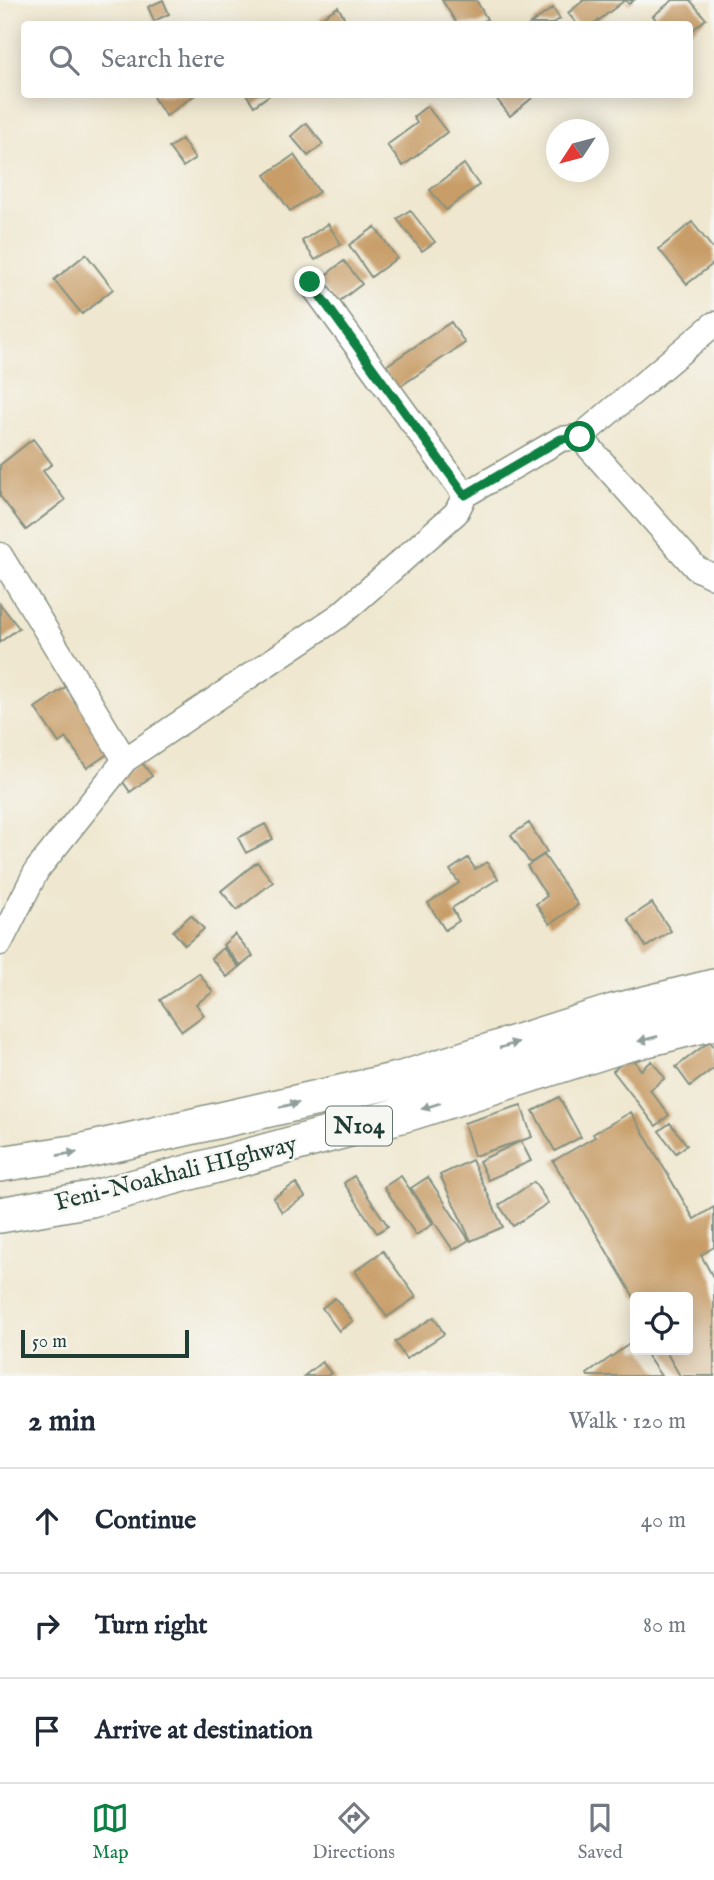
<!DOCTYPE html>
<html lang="en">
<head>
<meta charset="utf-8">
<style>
  :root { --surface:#fff; --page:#f2f2f3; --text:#1f2937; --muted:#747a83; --line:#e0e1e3; --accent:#0b8043 }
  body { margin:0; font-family:"IM FELL English",serif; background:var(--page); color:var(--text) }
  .controls { position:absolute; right:21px; bottom:21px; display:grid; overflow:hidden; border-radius:7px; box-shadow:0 4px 18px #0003 }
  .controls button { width:63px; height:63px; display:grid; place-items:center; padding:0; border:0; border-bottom:2px solid var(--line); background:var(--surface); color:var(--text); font:35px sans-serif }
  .compass { position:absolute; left:546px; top:119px; width:63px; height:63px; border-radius:50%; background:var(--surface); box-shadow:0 4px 18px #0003; rotate:234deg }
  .scale { position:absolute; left:21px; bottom:18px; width:168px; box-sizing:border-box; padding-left:7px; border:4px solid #1f3d34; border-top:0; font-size:19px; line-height:24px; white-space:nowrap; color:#1f3d34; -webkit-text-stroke:5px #f6f6f2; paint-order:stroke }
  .stop { position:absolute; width:21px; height:21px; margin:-16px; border:5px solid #0b8043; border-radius:50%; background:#fff }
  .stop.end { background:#0b8043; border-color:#fff; box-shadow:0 2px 7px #0008 }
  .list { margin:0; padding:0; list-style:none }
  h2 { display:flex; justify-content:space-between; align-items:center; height:91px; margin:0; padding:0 28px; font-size:30px }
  h2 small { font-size:23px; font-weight:400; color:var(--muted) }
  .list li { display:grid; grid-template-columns:46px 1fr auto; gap:21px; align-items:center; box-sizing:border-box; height:105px; padding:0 28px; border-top:2px solid var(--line) }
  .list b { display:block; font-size:26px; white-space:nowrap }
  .list em { font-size:23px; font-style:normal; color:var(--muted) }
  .icon { flex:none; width:38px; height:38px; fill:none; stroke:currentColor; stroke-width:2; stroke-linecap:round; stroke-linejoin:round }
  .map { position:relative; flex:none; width:714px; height:1376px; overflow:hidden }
  .search { position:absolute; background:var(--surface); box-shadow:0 4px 18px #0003; left:21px; right:21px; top:21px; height:77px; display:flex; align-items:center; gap:18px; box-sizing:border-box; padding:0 24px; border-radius:7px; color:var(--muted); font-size:26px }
  .sheet { height:406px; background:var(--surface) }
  nav { display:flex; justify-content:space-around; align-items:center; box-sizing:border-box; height:98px; border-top:2px solid var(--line); background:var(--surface); font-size:19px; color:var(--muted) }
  nav a { display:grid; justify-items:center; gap:4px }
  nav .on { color:var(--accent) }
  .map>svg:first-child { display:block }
  .building { fill:#c89d68 }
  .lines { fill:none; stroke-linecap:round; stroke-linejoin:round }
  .minor-casing { stroke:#879282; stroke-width:27 }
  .highway-casing { stroke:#879282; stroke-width:38 }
  .minor { stroke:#fff; stroke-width:24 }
  .highway { stroke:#fff; stroke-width:35 }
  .oneway { fill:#8f9e9a }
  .route { stroke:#0b8043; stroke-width:9 }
  .labels { text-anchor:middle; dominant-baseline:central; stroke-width:5; stroke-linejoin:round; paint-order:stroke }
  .shield { fill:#f6f6f2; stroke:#60746d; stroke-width:2 }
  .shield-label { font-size:23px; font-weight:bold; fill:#1f3d34 }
  .street-label { font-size:24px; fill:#1f3d34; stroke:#f6f6f2 }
</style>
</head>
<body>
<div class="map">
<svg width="714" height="1376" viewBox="0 0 714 1376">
  <rect width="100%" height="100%" fill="#f6f6f2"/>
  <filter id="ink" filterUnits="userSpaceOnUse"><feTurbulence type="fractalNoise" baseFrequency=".0143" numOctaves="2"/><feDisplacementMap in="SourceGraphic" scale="14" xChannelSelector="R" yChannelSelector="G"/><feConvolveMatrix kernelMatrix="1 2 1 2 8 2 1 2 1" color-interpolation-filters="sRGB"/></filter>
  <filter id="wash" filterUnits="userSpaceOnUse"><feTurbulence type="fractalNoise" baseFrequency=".00686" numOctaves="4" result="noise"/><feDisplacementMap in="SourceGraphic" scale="28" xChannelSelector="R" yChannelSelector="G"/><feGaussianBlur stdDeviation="1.57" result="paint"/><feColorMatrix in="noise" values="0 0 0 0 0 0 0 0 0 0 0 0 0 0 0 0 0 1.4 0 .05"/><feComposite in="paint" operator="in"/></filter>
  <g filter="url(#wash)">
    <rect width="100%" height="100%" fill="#efe7cf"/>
    <g id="blocks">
      <path class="building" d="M163,0l6,14 -15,7 -6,-14z
        M442,0h34l11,19 -9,5h-21z
        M582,0h52l-5,4 -4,-4 -31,24h-17l-9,-11 15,-12z
        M673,0h17l16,19 -16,13v-8h-31l-6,-8z
        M338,7l10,17h-26l-3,-5z
        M553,8l7,11 -8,5h-22z
        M157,94h39l-30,22 -13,-19z
        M246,94h25l-17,12z
        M493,94h44l-27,22z
        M427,106l20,26 -44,34 -16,-21 30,-22 -4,-6z
        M306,123l17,21 -15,12 -17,-20z
        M182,139l13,20 -12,8 -14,-19z
        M294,155l25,37 -29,19 -25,-36z
        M464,164l15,21 -33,25 -16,-20z
        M410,210l25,32 -13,9 -25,-32z
        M692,222l22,28v13l-27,21 -28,-35z
        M328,224l13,20 -26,16 -13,-19z
        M375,227l22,31 -26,19 -22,-32z
        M86,254l27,35 -31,25 -28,-34z
        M344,261l18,23 -25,19 -18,-23z
        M451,322l14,21 -69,46 -13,-21z
        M33,439l19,25 -9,7 22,29 -39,30 -26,-34v-31z
        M0,604l19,24 -19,14z
        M67,686l45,65 -25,17 -21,-30 -7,5 -24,-35z
        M141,761l11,15 -22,16 -11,-16z
        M529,823l18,29 -17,11 -19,-28z
        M265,824l8,15 -27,14 -8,-15z
        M544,855l34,50 -28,19 -14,-20 11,-8 -20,-30z
        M468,858l7,11 12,-7 11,17 -46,29 7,13 -14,9 -17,-27 31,-20 -9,-13z
        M257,862l16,20 -36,28 -16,-19z
        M652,903l19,28 -25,16 -18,-28z
        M191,915l13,14 -19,16 -12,-14z
        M235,934l18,22 -12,10 -18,-21z
        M223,948l16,19 -12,10 -16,-19z
        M199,973l14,19 -17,12 8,11 -22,16 -22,-31z
        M710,1041l4,6v21l-24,18 -14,-19z
        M631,1056l10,14 11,-9 13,17 -15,12 19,25 -13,11 -43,-55z
        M559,1097l22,40 -26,14 -22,-40z
        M521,1105l11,32 -58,19 -10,-33z
        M631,1112l63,107 20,-12v40l-13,8 13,24v97h-34l-15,-26h23v-53h-54l-81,-136 42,-24 -2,-3z
        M670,1123l17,22 -11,8 -17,-22z
        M521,1141l10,20 -43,19 -9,-19z
        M472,1160l31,67 -32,14 -31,-66z
        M354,1176l34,50 -11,7 -33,-50z
        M401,1176l32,48 -17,11 -32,-48z
        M428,1177l41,63 -16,10 -42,-62z
        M534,1182l14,21 -35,23 -14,-21z
        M296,1183l9,14 -23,15 -9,-14z
        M383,1251l33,46 -29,20 -32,-46z
        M335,1298l18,23 -14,10 -17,-23z
        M434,1317l10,17 -38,25 -11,-17z
        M635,1340v10h8l18,26h-73l-1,-2z
        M322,1362l9,11 -4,3h-23z"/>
    </g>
  </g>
  <g filter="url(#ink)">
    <use href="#blocks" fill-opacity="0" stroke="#879282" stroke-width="2"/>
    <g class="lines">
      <g class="minor-casing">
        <path id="minor" d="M310,282l155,213
          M580,437l116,131 18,9
          M0,555l125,205
          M0,943l37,-73 88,-110 215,-145 116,-102 9,-18 96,-56 19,-2 134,-113"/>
      </g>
      <g class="highway-casing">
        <path id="highway" d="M0,1164l79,-12 323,-73 211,-67 101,-25
          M0,1215l91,-16 321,-87 211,-67 91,-23"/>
      </g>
      <use href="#minor" class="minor"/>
      <use href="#highway" class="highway"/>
    </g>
    <defs><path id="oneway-solid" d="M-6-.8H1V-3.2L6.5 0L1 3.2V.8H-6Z" transform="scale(1.75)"/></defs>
    <g class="oneway">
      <use href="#oneway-solid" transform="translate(648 1039) rotate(166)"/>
      <use href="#oneway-solid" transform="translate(509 1045) rotate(-18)"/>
      <use href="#oneway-solid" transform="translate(289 1105) rotate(-13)"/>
      <use href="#oneway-solid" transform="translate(431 1106) rotate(162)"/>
      <use href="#oneway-solid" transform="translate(67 1154) rotate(-9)"/>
    </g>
  </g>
  <g class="lines" filter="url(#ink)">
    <path class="route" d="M310,282l155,213 96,-56 19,-2"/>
  </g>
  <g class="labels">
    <rect class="shield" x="326" y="1106.5" width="66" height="39" rx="5"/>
    <g class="shield-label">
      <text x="359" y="1126">N104</text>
    </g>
    <g class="street-label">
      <text transform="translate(176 1174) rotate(-14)">Feni-Noakhali HIghway</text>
    </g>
  </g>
</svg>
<div class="controls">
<button><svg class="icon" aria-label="locate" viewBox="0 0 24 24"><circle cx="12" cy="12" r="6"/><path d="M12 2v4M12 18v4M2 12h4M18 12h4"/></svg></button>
</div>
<svg class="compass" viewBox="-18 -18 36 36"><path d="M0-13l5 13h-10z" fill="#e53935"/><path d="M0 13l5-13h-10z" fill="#747a83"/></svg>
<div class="scale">50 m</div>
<div class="stop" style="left:580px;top:437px"></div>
<div class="stop end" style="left:310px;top:282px"></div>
<div class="search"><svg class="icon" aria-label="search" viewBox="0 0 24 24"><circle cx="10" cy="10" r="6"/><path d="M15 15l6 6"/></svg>Search here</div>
</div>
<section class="sheet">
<h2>2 min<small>Walk · 120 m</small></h2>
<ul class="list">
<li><svg class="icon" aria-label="ahead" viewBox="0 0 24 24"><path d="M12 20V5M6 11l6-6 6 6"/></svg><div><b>Continue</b></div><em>40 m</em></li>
<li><svg class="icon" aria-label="right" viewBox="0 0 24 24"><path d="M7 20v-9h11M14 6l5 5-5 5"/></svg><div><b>Turn right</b></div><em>80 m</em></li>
<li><svg class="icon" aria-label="arrive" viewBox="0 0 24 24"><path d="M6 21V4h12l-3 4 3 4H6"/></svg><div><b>Arrive at destination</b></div></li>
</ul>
</section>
<nav>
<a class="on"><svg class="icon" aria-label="map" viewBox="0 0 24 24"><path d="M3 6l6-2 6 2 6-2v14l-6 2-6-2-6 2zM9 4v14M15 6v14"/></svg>Map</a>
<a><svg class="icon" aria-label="directions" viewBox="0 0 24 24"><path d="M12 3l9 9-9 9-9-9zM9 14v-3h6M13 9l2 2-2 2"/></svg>Directions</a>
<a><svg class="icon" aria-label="saved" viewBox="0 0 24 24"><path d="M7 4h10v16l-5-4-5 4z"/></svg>Saved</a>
</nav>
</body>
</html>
